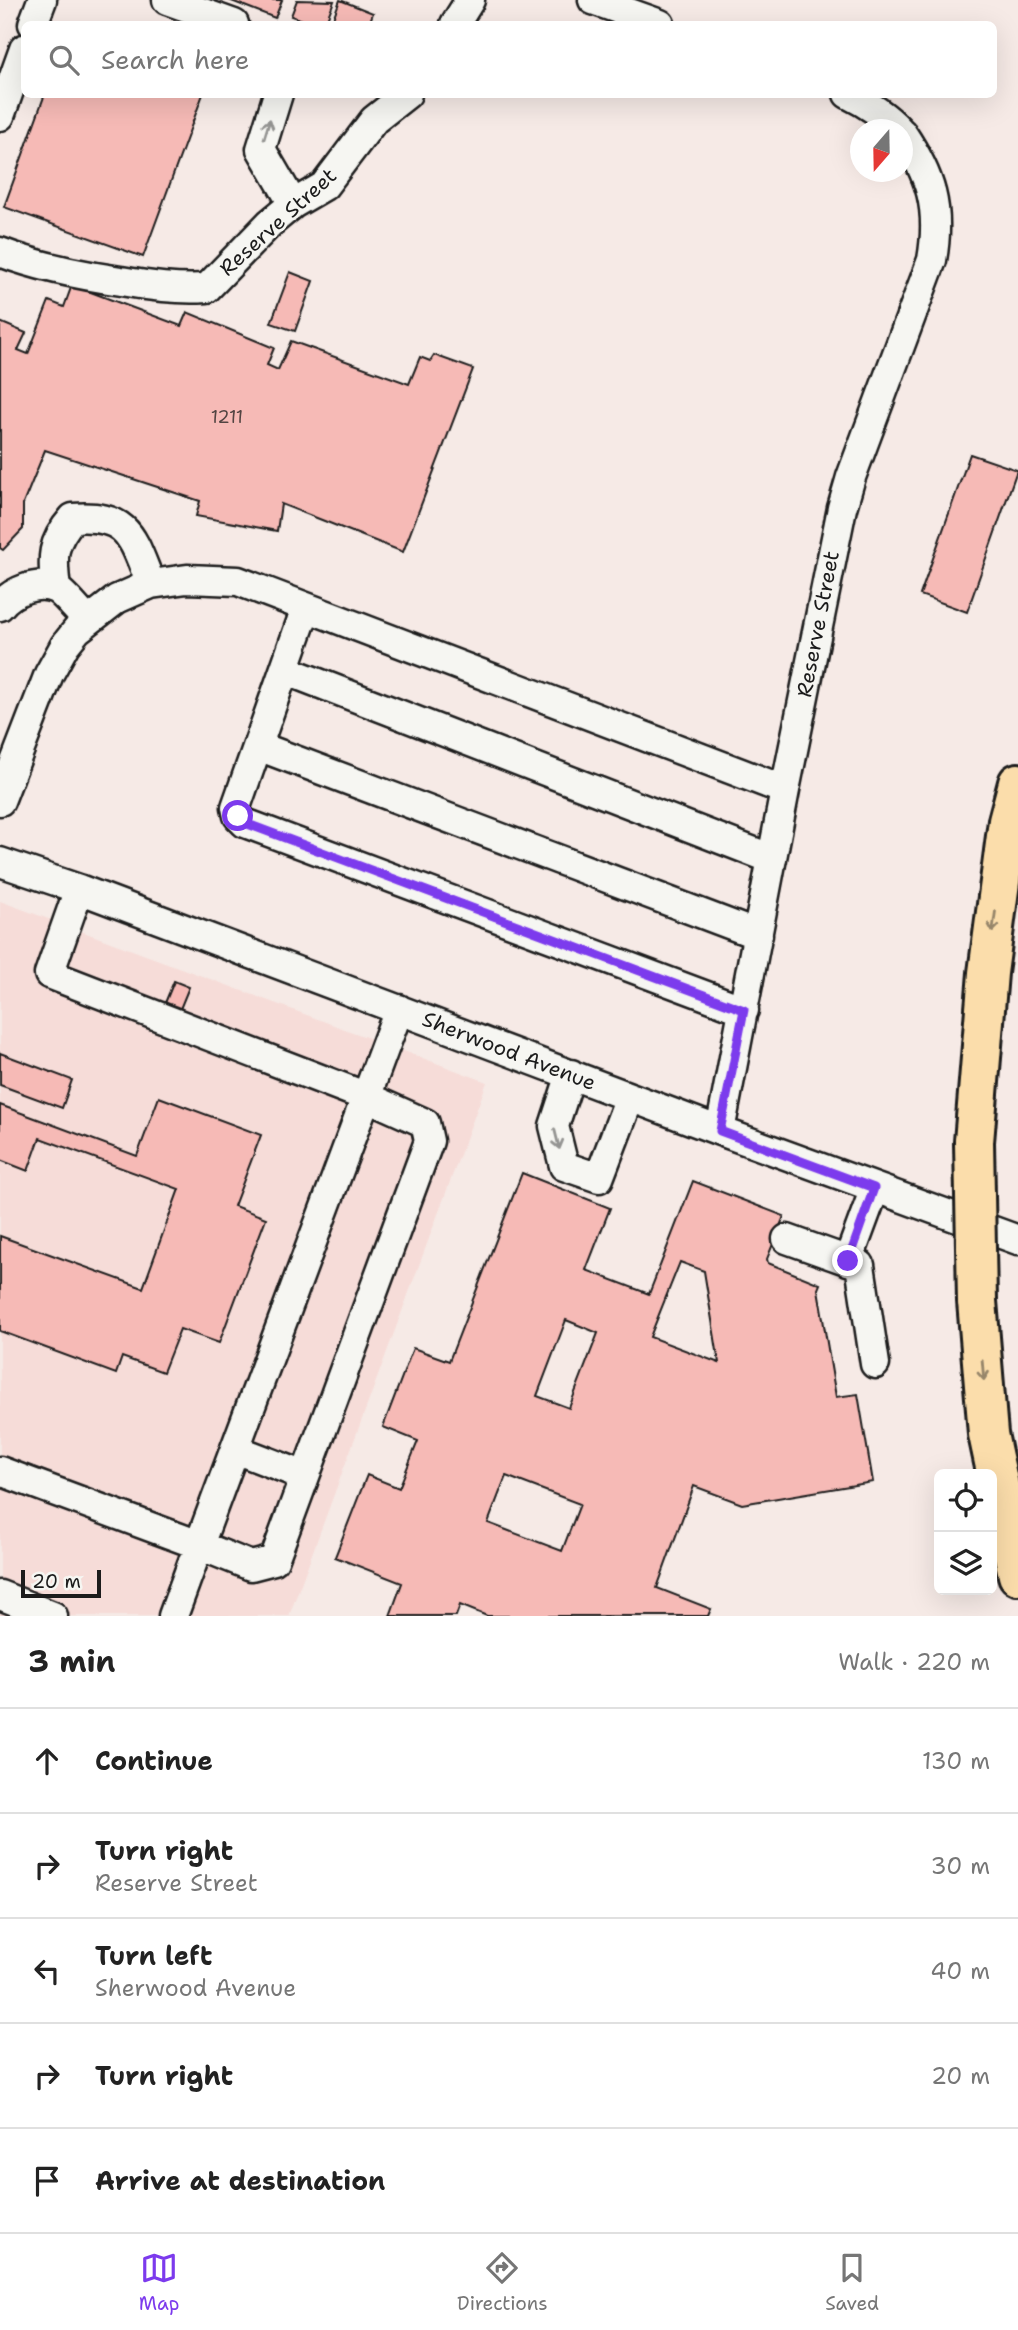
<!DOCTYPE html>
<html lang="en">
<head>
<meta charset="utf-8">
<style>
  :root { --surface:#fff; --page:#f6f6f6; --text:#222; --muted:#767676; --line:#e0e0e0; --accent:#7c3aed }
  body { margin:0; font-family:"Shantell Sans",sans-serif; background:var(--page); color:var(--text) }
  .controls { position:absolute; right:21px; bottom:21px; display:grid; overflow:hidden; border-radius:10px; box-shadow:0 7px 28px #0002 }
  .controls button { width:63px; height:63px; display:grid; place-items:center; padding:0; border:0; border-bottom:2px solid var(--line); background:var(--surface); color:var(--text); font:35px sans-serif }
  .compass { position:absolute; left:850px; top:119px; width:63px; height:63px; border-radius:50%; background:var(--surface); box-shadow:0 7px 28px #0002; rotate:200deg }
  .scale { position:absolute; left:21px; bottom:18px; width:80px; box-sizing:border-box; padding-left:7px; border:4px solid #1c1c1c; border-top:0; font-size:19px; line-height:24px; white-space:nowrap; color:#1c1c1c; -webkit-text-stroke:5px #f6f6f2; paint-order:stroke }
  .stop { position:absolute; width:21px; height:21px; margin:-16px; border:5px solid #7c3aed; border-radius:50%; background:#fff }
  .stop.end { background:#7c3aed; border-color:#fff; box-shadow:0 2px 7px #0008 }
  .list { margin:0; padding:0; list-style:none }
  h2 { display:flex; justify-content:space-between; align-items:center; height:91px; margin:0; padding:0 28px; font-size:30px }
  h2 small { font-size:23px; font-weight:400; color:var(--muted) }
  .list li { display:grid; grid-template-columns:46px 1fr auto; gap:21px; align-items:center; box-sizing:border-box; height:105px; padding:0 28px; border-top:2px solid var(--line) }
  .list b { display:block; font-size:26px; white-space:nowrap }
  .list p { margin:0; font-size:23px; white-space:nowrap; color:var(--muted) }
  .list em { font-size:23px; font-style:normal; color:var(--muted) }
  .icon { flex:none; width:38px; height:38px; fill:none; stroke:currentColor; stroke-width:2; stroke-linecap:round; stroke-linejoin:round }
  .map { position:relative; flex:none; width:1018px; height:1616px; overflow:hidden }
  .search { position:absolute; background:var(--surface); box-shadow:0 7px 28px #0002; left:21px; right:21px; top:21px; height:77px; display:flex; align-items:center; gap:18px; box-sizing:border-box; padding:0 24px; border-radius:10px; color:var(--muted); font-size:26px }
  .sheet { height:616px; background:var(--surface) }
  nav { display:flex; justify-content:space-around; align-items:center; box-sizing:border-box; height:98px; border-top:2px solid var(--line); background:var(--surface); font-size:19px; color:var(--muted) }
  nav a { display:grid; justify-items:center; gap:4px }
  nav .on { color:var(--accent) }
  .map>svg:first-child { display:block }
  .built { fill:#f6dcd8 }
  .building { fill:#f6bab6; stroke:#1c1c1c; stroke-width:2; fill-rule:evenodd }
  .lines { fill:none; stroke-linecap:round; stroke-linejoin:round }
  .minor-casing { stroke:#1c1c1c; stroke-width:33 }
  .highway-casing { stroke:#1c1c1c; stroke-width:44 }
  .minor { stroke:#f6f6f2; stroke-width:28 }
  .highway { stroke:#fbddab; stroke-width:38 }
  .highway-bridge-casing { stroke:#1c1c1c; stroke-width:44; stroke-linecap:butt }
  .highway-bridge { stroke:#fbddab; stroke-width:38 }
  .oneway { stroke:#949492 }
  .oneway2 { stroke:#97866b }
  .route { stroke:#7c3aed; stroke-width:9 }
  .labels { text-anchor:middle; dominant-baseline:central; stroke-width:5; stroke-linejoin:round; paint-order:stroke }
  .number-label { font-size:18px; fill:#524442 }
  .street-label { font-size:21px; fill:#1c1c1c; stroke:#f6f6f2 }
</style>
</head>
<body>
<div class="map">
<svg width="1018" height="1616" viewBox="0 0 1018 1616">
  <rect width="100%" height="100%" fill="#f6eae6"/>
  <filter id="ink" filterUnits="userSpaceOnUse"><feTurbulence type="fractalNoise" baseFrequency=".0143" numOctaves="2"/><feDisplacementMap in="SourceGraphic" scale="14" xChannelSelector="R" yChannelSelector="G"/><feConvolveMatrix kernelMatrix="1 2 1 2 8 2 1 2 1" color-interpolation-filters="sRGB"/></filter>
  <g filter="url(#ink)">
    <path class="built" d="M0,901l487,181 -198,534h-289z"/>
    <path class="building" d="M229,0h53l-7,18z
      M297,0l37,1 -9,23h-11l-23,-8z
      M340,0l33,13 -4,11h-38z
      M45,94h158l-60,163 -139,-50z
      M290,272l23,9 -18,50 -24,-8z
      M72,285l109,41 6,-14 87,36 -7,17 11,5 13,-29 118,43 11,-27 10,4 4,-6 39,14 -70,183 -122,-48 -4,27 -81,-15 4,-15 -155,-51 -22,54v25l-20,21 -3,-2v-226l26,11 -8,17 10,4 21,-53 15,6z
      M970,454l47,16 -50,142 -47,-17z
      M174,981l15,6 -9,22 -15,-6z
      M0,1053l72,27 -10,28 -62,-23z
      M159,1097l102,38 -27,71 32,12 -47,125 -39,-14 -17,43 -41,-15 -6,17 -116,-43v-95l143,52 36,-99 -139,-51 -12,33 -28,-11v-55l137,51z
      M522,1173l88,35 -24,62 63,24 44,-113 91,35 -17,43 1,4 52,21 -2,5 18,108 22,-3 15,88 -131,22 -48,-18 -37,102 54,21 -3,7h-221l-27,-11 -4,11h-66l12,-33 -67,-26 32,-82 32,13 19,-47 -35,-14 30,-79 36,13zM680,1262l24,9 15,92 -69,-26zM566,1320l32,13 -29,75 -32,-12zM506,1476l74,28 -18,47 -74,-28z"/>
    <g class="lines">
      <g class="minor-casing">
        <path id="minor" d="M167,0l67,24
          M593,0l67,24
          M33,24l9,-24
          M455,24l15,-24
          M278,94l-17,55 32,55
          M848,94c20,10 36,20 51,36
          M0,116l24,-67
          M0,252c40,15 79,23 121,29 29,5 56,9 86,7l63,-65 23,-19 31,-18 50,-66 33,-26
          M56,589c-4,-32 -5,-46 17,-71 57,-4 59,20 78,66
          M0,606c12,-15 38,-26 56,-17 9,5 23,24 32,32
          M306,608l-70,199 2,9 7,7 499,187
          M285,670l487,189
          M258,746l500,189
          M0,801l49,-127 16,-29 12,-15 40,-31 34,-15 36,-5 51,2 547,209
          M0,862l79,27 641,242 298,109
          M79,889l-30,85 318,123 58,26 4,18 -155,419 -23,6 -52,-21 -26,71
          M571,1074l-17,52 10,40 35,12 31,-81
          M720,1131l65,-341 57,-282 9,-31 81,-217c9,-52 -1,-84 -30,-127
          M787,1239l73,26 15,99
          M848,1261l27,-73
          M235,1449l70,27
          M0,1471l199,74 200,-536
          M0,1595l53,21"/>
      </g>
      <g class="highway-casing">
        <path id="highway" d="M974,1142l14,-169 20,-152 10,-38
          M977,1301l11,133 30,141"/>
      </g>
      <use href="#minor" class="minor"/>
      <use href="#highway" class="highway"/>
      <g class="highway-bridge-casing">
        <path id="highway-bridge" d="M974,1142l3,159"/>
      </g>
      <use href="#highway-bridge" class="highway-bridge"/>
    </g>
    <defs><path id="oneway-shaft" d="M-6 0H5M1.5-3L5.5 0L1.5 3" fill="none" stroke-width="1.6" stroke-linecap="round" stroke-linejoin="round" transform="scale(1.75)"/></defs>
    <g class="oneway">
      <use href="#oneway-shaft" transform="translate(267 129) rotate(-73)"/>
      <use href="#oneway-shaft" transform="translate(557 1139) rotate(76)"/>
    </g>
    <g class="oneway2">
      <use href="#oneway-shaft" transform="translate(994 922) rotate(98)"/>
      <use href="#oneway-shaft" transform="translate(983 1370) rotate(85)"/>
    </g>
  </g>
  <g class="lines" filter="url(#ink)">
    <path class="route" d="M238,816l7,7 499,187 -24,121 154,57 -26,73"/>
  </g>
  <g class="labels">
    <g class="number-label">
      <text x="227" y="417">1211</text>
    </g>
    <g class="street-label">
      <text transform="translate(278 222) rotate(-42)">Reserve Street</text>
      <text transform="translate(818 624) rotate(-79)">Reserve Street</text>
      <text transform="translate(509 1051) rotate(21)">Sherwood Avenue</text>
    </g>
  </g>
</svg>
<div class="controls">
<button><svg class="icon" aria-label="locate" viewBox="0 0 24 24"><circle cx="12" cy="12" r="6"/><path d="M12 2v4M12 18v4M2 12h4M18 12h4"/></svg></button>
<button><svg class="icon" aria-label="layers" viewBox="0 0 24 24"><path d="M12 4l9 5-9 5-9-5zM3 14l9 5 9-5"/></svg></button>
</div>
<svg class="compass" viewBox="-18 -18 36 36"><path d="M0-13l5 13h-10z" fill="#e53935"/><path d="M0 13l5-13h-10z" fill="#767676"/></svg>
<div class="scale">20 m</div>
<div class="stop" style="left:238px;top:816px"></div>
<div class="stop end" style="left:848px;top:1261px"></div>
<div class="search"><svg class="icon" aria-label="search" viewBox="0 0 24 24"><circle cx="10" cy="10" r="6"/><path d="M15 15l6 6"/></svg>Search here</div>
</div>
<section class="sheet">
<h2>3 min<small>Walk · 220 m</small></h2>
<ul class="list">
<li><svg class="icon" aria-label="ahead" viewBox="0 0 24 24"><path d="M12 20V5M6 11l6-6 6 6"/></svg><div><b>Continue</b></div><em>130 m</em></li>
<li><svg class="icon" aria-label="right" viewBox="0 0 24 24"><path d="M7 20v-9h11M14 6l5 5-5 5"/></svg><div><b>Turn right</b><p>Reserve Street</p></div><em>30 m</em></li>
<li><svg class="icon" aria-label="left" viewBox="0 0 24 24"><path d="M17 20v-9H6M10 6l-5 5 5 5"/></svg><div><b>Turn left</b><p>Sherwood Avenue</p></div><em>40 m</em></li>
<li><svg class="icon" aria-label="right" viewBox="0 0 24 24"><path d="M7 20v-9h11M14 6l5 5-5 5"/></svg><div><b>Turn right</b></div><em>20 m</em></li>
<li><svg class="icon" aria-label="arrive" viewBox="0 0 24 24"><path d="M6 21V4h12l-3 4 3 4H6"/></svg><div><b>Arrive at destination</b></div></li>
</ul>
</section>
<nav>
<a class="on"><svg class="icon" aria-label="map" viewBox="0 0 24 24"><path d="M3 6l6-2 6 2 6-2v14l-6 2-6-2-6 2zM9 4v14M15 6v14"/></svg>Map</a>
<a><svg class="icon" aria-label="directions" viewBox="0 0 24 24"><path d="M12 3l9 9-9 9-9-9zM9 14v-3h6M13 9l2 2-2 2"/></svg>Directions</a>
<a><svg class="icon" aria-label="saved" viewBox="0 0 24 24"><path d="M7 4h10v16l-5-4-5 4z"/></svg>Saved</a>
</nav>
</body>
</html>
